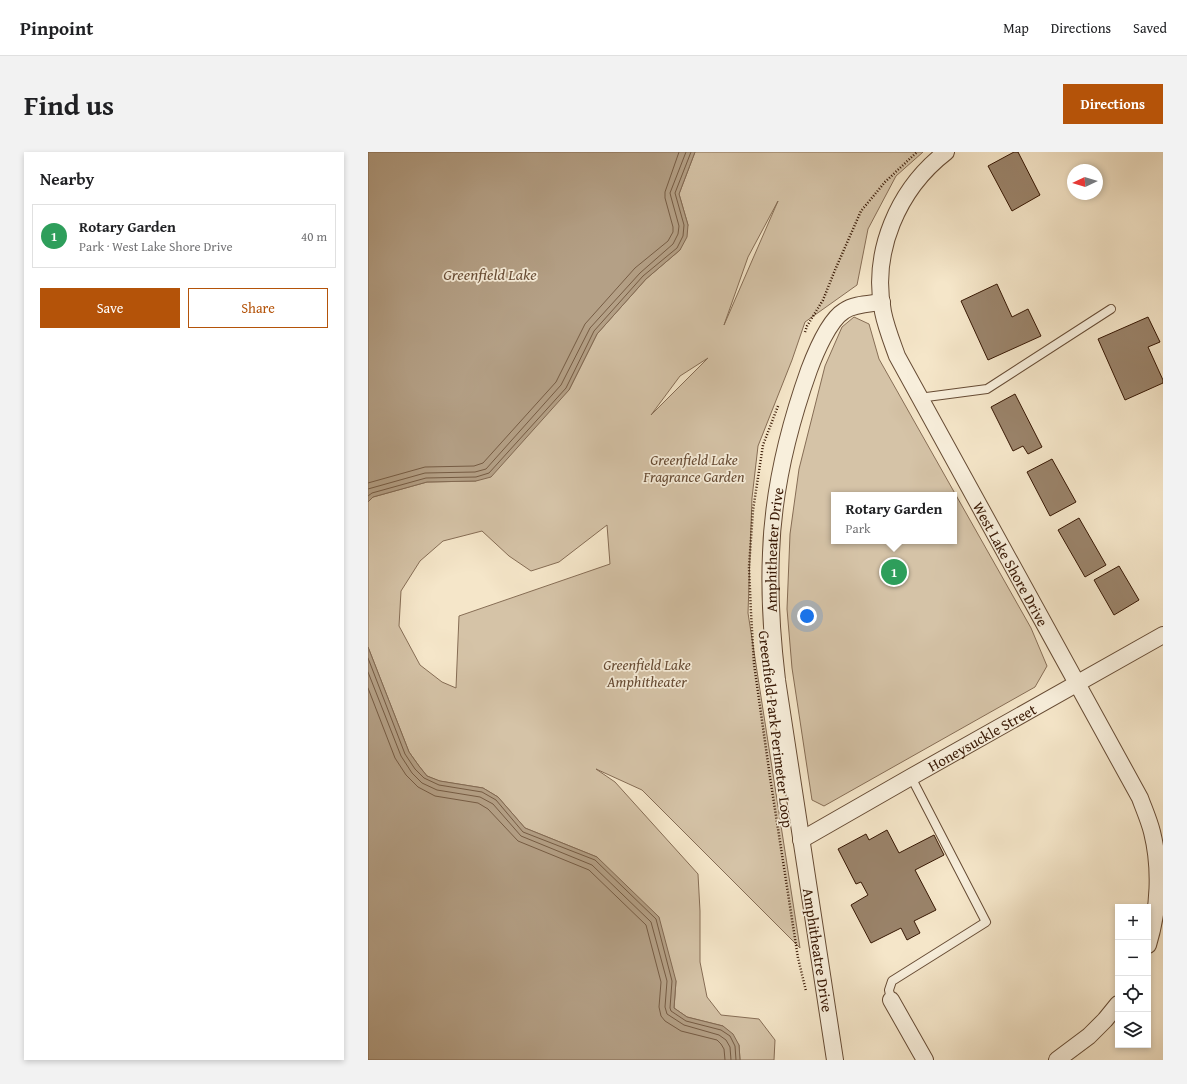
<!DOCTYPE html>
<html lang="en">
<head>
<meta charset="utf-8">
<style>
  :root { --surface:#fff; --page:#f2f2f2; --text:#202124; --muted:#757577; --line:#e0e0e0; --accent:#b45309 }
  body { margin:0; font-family:"Gentium Book Plus",serif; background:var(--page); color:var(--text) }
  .controls { position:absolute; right:12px; bottom:12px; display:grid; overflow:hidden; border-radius:0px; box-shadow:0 2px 6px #0003 }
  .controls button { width:36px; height:36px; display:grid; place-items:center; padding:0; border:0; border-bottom:1px solid var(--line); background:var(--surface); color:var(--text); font:20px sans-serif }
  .compass { position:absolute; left:699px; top:12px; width:36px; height:36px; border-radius:50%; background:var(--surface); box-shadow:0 2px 6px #0003; rotate:266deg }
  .you { position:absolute; left:439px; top:464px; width:14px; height:14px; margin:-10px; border:3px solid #fff; border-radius:50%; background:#1a73e8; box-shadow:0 0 0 6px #1a73e833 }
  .badge { display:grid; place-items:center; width:26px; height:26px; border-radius:50%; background:var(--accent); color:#fff; font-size:13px; font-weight:700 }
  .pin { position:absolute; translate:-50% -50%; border:2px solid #fff; box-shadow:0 1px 4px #0006 }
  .popup { position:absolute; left:463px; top:340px; width:126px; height:52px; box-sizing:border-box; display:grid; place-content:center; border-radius:0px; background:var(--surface); filter:drop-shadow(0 1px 3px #0005); font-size:13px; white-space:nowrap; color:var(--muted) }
  .popup b { font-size:15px; color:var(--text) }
  .popup::after { content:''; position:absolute; left:50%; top:100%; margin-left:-8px; border:8px solid transparent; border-top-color:var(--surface) }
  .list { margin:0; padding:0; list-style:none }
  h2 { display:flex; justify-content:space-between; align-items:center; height:52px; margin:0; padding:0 16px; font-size:17px }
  h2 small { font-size:13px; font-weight:400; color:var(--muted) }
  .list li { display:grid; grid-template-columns:26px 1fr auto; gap:12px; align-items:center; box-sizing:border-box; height:64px; margin:0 8px 8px; padding:0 8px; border:1px solid var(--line); border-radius:0px }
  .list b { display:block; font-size:15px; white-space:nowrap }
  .list p { margin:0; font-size:13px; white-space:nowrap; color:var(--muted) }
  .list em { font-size:13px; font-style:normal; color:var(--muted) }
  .actions { display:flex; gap:8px; padding:12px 16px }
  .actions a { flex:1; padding:9px 0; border:1px solid var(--accent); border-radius:0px; text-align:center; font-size:14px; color:var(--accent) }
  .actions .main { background:var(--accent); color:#fff }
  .icon { flex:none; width:22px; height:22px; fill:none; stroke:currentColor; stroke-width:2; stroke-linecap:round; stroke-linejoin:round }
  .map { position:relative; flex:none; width:795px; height:908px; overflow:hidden; border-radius:0px }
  header { display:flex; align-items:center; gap:24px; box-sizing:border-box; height:56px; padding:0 20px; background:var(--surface); border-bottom:1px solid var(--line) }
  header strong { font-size:19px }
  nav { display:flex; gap:22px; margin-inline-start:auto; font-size:14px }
  .intro { display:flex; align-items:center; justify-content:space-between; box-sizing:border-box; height:96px; padding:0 24px }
  h1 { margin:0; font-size:28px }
  .button { padding:10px 18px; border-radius:0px; background:var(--accent); color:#fff; font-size:14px; font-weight:700 }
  main { display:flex; gap:24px; padding:0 24px }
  aside { flex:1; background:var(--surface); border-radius:0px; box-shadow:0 2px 6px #0003 }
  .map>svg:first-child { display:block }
  .green { fill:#d5c3a7; stroke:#866d55; fill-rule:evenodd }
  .water { fill:#b4a086; stroke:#826952 }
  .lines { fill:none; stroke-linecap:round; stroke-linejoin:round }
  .shore { stroke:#765c44; stroke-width:1 }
  .building { fill:#9a836a; stroke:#371703 }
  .service-casing { stroke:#664b34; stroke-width:10 }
  .minor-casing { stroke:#664b34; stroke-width:18 }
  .path { stroke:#371703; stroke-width:2.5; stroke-dasharray:1 2; stroke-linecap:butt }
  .service { stroke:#f8efdc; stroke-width:8 }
  .minor { stroke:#f8efdc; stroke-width:16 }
  .labels { text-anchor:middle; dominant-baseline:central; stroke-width:3.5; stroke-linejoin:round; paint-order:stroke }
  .park-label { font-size:15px; font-style:italic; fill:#664b34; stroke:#f8efdc }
  .street-label { font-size:15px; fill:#371703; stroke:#f8efdc }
  .water-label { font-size:16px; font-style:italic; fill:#694e37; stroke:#f8efdc }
</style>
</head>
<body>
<header>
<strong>Pinpoint</strong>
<nav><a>Map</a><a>Directions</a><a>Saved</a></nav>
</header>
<div class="intro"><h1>Find us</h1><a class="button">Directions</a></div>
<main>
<aside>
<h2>Nearby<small></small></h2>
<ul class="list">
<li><span class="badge" style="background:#2e9e5b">1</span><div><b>Rotary Garden</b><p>Park · West Lake Shore Drive</p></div><em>40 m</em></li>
</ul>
<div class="actions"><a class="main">Save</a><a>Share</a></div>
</aside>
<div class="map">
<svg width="795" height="908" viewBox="0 0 795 908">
  <rect width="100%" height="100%" fill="#f5e6c9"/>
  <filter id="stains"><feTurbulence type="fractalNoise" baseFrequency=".005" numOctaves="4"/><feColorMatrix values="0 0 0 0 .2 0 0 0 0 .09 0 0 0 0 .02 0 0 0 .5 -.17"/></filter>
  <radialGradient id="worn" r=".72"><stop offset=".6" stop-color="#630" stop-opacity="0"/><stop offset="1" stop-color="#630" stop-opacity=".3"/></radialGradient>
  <path class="green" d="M327,0h228l-27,24 -28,53 -11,56 -52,37 -13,38 -34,86 -6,52 -4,115 52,335 -158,-158 -46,-21 19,13 83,92 2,37v51l7,35 14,18 38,4 16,21 -1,20h-34l-1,-15 -16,-19 -36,-9 -13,-9 2,-27 -79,-124 -72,-29 -27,-31 -15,-9 -44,-7 -12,-5 -8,-10 -10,-14 -41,-105v-145l5,-5 54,-15 49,-1 93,-91 28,-56 49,-55 34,-29 8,-25 -9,-31zM410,49l-54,124 24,-68zM340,206l-57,57 29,-39zM239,373l3,39 -151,52 -3,72 -14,-6 -22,-17 -21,-39 2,-35 19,-30 23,-20 39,-10 27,25 22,15 28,-9z
    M486,165l15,7 10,35 152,269 16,38 -12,21 -211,119 -12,-6 -20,-132 -5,-59 3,-75 9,-65 26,-103 17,-39zM466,343h120v46h-120z"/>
  <path class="water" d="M0,0h327l-16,42 9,31 -1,12 -7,13 -34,29 -49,55 -28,56 -78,87 -15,4 -49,1 -54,15 -5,5z
    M0,495l41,105 10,14 8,10 13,5 43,7 15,9 27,31 72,29 62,60 17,64 -2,27 13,9 36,9 10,8 6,11 1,15h-372z"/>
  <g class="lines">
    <path class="shore" d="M0,331l57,-16 49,-1 9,-3 73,-81 29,-58 50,-56 33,-27 5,-9v-5l-8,-29v-6l14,-40
      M0,337l57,-16 50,-1 11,-3 75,-84 29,-57 50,-55 33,-29 5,-10 1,-8 -8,-29 -1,-4 16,-41
      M0,344l4,-3 54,-15 50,-1 13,-4 77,-85 28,-57 49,-55 34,-28 6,-12 1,-11 -9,-32 16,-41
      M0,506l37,96 10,15 9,9 15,7 43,7 14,8 27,32 72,28 61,59 16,62 -2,27 1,3 15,10 35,9 9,6 5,10 1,14
      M0,520l33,84 11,17 10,10 15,7 43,7 13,7 28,32 71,29 59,57 16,59 -2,26 2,7 17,11 35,10 7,5 4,7 1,13
      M0,536l27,70 11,17 12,12 17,9 43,7 10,6 30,32 71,29 57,55 15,57 -2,25 2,9 4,5 16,10 36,9 4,4 3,5 1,11"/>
  </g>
  <path class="building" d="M646,0h4l22,43 -28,16 -24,-45z
    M629,132l15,33 16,-8 13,27 -53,24 -27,-59z
    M780,165l12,25 -12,5 15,33v3l-38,17 -27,-61z
    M647,242l27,53 -14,7 -5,-8 -10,5 -22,-44z
    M684,307l24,43 -26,14 -23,-44z
    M711,366l27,47 -21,12 -27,-47z
    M751,414l20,34 -25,15 -20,-35z
    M519,678l12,23 35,-18 10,20 -29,15 21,40 -22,11 6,12 -13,7 -6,-12 -30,15 -20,-38 17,-10 -7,-13 -5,2 -18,-35 28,-15 3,6z"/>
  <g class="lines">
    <g class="service-casing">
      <path id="service" d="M551,246l68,-9 124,-80
        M523,848l-2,-10 3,-9 94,-59 -75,-145"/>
    </g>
    <g class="minor-casing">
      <g id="minor">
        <path id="s1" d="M578,0c-48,37 -75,100 -63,160 3,15 9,30 14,44l243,442c4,11 9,22 12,34 9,36 7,77 -4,113"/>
        <path id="s2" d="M433,688l110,-63 252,-142"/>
        <path d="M523,848l34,60"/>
        <path id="s3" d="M467,908l-58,-380c-5,-42 -8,-84 -6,-127 2,-62 17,-124 38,-183 6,-16 20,-50 35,-59 10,-7 25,-7 38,-9"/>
        <path d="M689,908l32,-24 16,-16 13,-16"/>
      </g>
    </g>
    <path class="path" d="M437,180l2,-6 16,-26 12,-30 26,-59 24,-29 32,-30
      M410,254l-15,39 -10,65 -4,57 2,46 3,51 16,113 28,181 8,33"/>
    <use href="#service" class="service"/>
    <use href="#minor" class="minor"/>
  </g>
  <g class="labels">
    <g class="park-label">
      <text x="326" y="307">Greenfield Lake<tspan x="326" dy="17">Fragrance Garden</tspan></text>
      <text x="279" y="512">Greenfield Lake<tspan x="279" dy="17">Amphitheater</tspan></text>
    </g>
    <g class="street-label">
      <text stroke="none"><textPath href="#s3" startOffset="515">Amphitheater Drive</textPath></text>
      <text stroke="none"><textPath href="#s1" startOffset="464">West Lake Shore Drive</textPath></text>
      <text transform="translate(408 577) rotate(83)">Greenfield Park Perimeter Loop</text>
      <text stroke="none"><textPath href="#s2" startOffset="208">Honeysuckle Street</textPath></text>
      <text transform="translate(450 798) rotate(81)">Amphitheatre Drive</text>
    </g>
    <g class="water-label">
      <text x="122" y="122">Greenfield Lake</text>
    </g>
  </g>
  <rect width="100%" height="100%" filter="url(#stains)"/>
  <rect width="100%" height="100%" fill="url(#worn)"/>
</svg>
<div class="controls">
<button>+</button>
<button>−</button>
<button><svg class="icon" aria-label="locate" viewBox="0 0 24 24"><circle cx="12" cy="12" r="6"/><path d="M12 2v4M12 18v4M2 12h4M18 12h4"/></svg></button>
<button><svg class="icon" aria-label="layers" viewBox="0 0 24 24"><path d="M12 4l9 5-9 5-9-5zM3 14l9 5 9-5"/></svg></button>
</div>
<svg class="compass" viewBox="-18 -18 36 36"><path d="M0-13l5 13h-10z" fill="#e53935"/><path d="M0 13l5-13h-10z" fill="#757577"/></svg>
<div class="you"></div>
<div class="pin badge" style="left:526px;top:420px;background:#2e9e5b">1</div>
<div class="popup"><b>Rotary Garden</b>Park</div>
</div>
</main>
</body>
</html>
